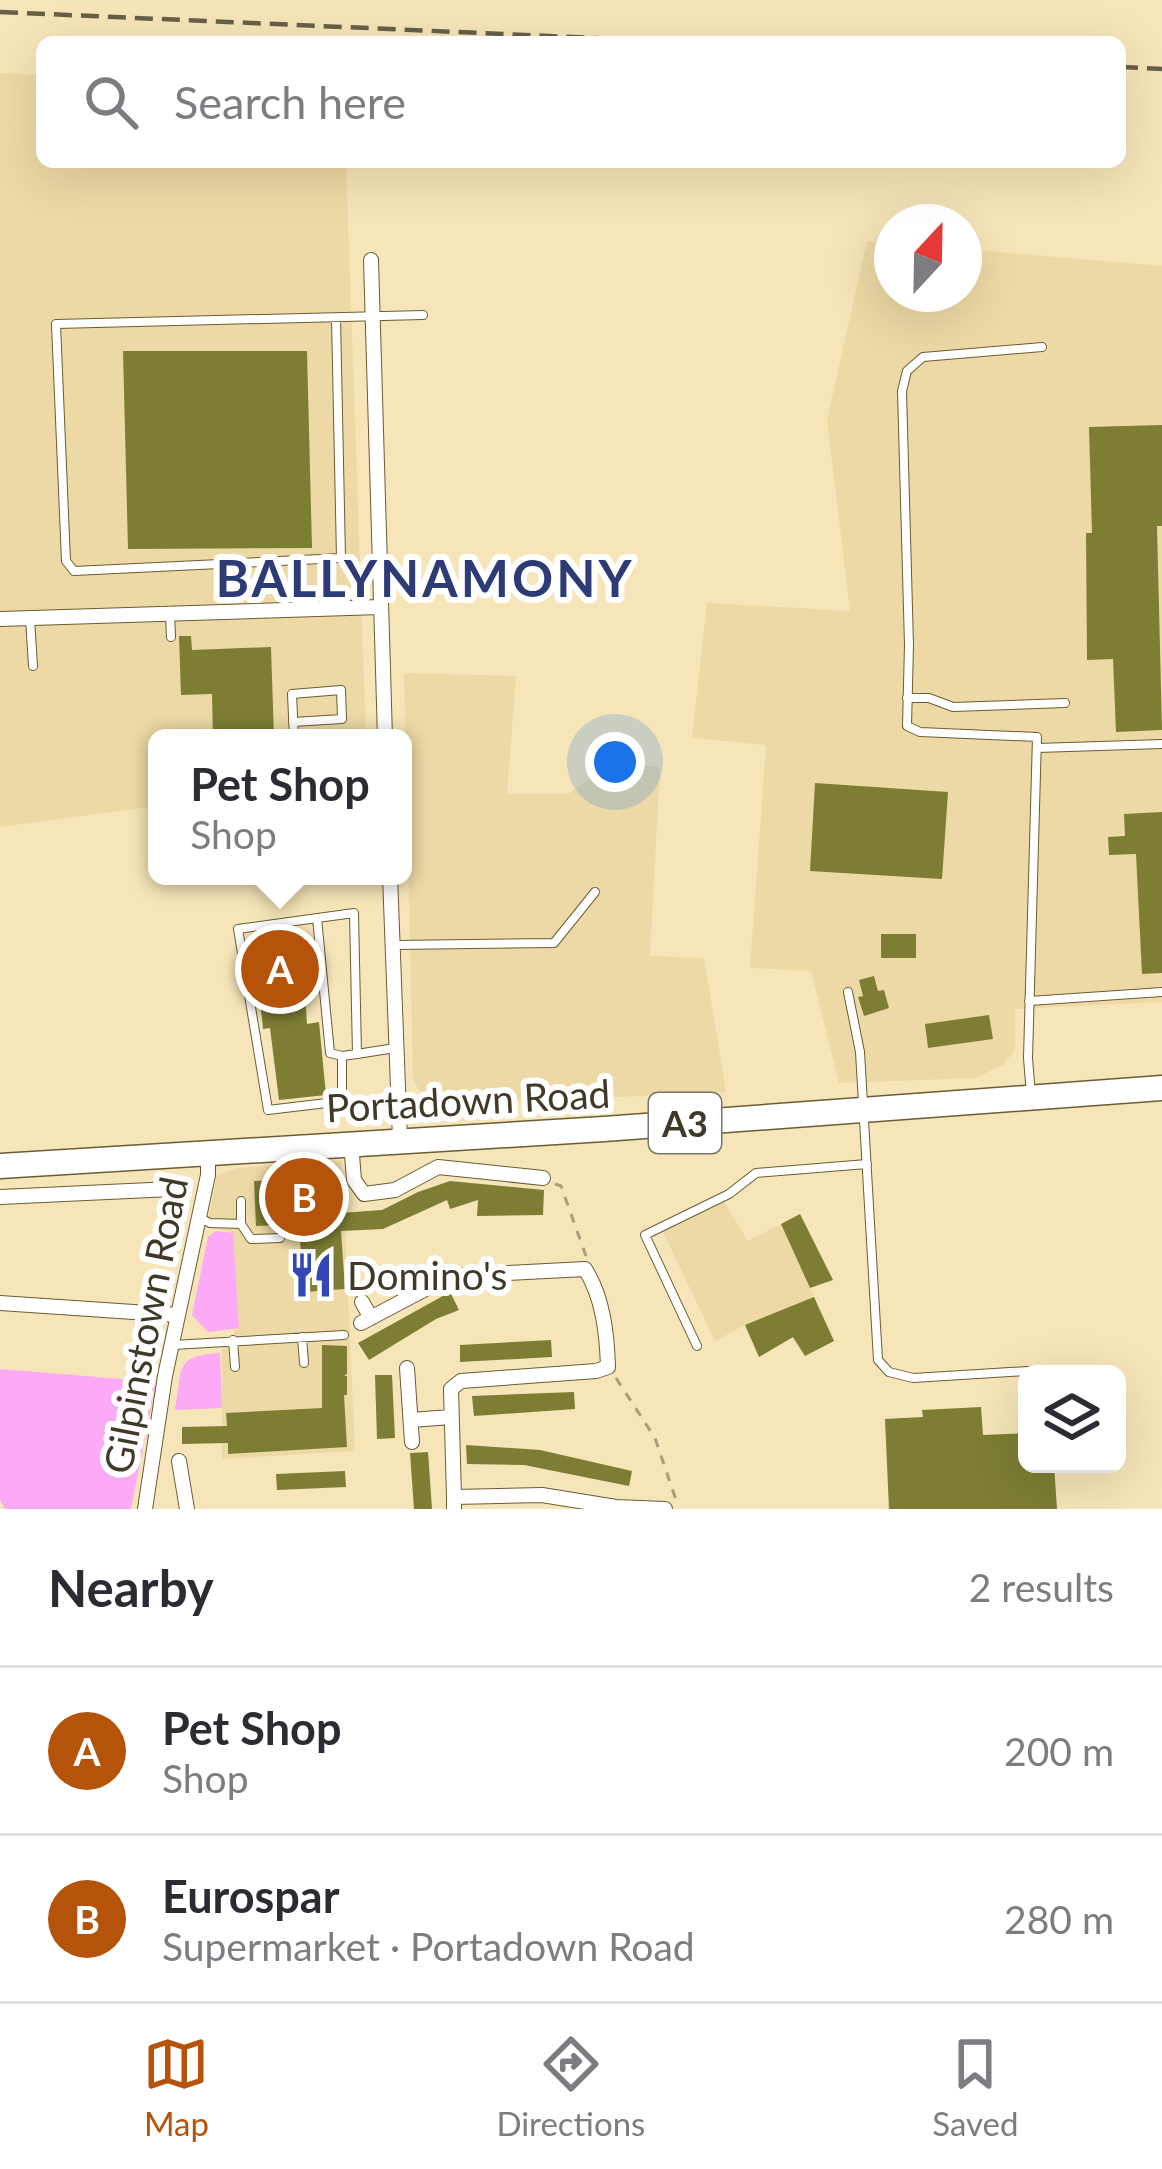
<!DOCTYPE html>
<html lang="en">
<head>
<meta charset="utf-8">
<style>
  :root { --surface:#fff; --page:#f2f2f3; --text:#2b2b33; --muted:#7c7c81; --line:#e1e1e2; --accent:#b45309 }
  body { margin:0; font-family:Lato,sans-serif; background:var(--page); color:var(--text) }
  .controls { position:absolute; right:36px; bottom:36px; display:grid; overflow:hidden; border-radius:18px; box-shadow:0 12px 48px #0002 }
  .controls button { width:108px; height:108px; display:grid; place-items:center; padding:0; border:0; border-bottom:3px solid var(--line); background:var(--surface); color:var(--text); font:60px sans-serif }
  .compass { position:absolute; left:874px; top:204px; width:108px; height:108px; border-radius:50%; background:var(--surface); box-shadow:0 12px 48px #0002; rotate:22deg }
  .you { position:absolute; left:615px; top:762px; width:42px; height:42px; margin:-30px; border:9px solid #fff; border-radius:50%; background:#1a73e8; box-shadow:0 0 0 18px #1a73e833 }
  .badge { display:grid; place-items:center; width:78px; height:78px; border-radius:50%; background:var(--accent); color:#fff; font-size:39px; font-weight:700 }
  .pin { position:absolute; translate:-50% -50%; border:6px solid #fff; box-shadow:0 3px 12px #0006 }
  .popup { position:absolute; left:148px; top:729px; width:264px; height:156px; box-sizing:border-box; display:grid; place-content:center; border-radius:18px; background:var(--surface); filter:drop-shadow(0 3px 9px #0005); font-size:39px; white-space:nowrap; color:var(--muted) }
  .popup b { font-size:45px; color:var(--text) }
  .popup::after { content:''; position:absolute; left:50%; top:100%; margin-left:-24px; border:24px solid transparent; border-top-color:var(--surface) }
  .list { margin:0; padding:0; list-style:none }
  h2 { display:flex; justify-content:space-between; align-items:center; height:156px; margin:0; padding:0 48px; font-size:51px }
  h2 small { font-size:39px; font-weight:400; color:var(--muted) }
  .list li { display:grid; grid-template-columns:78px 1fr auto; gap:36px; align-items:center; box-sizing:border-box; height:168px; padding:0 48px; border-top:3px solid var(--line) }
  .list b { display:block; font-size:45px; white-space:nowrap }
  .list p { margin:0; font-size:39px; white-space:nowrap; color:var(--muted) }
  .list em { font-size:39px; font-style:normal; color:var(--muted) }
  .icon { flex:none; width:66px; height:66px; fill:none; stroke:currentColor; stroke-width:2; stroke-linecap:round; stroke-linejoin:round }
  .map { position:relative; flex:none; width:1162px; height:1509px; overflow:hidden }
  .search { position:absolute; background:var(--surface); box-shadow:0 12px 48px #0002; left:36px; right:36px; top:36px; height:132px; display:flex; align-items:center; gap:30px; box-sizing:border-box; padding:0 42px; border-radius:18px; color:var(--muted); font-size:45px }
  .sheet { height:492px; background:var(--surface) }
  nav { display:flex; justify-content:space-around; align-items:center; box-sizing:border-box; height:168px; border-top:3px solid var(--line); background:var(--surface); font-size:33px; color:var(--muted) }
  nav a { display:grid; justify-items:center; gap:6px }
  nav .on { color:var(--accent) }
  .map>svg:first-child { display:block }
  .built { fill:#edd9a5 }
  .green { fill:#fca9f6 }
  .building { fill:#7d7e33 }
  .lines { fill:none; stroke-linecap:round; stroke-linejoin:round }
  .service-casing { stroke:#6b5c33; stroke-width:10 }
  .minor-casing { stroke:#6b5c33; stroke-width:16 }
  .trunk-casing { stroke:#6b5c33; stroke-width:27 }
  .path { stroke:#aa9d7b; stroke-width:3; stroke-dasharray:9 9; stroke-linecap:butt }
  .service { stroke:#fff; stroke-width:8 }
  .minor { stroke:#fff; stroke-width:14 }
  .trunk { stroke:#fff; stroke-width:24 }
  .rail { stroke:#685f47; stroke-width:4.5; stroke-dasharray:18 9; stroke-linecap:butt }
  .labels { text-anchor:middle; dominant-baseline:central; stroke-width:12; stroke-linejoin:round; paint-order:stroke }
  .shield { fill:#fff; stroke:#797468; stroke-width:3 }
  .shield-label { font-size:36px; font-weight:bold; fill:#403927 }
  .street-label { font-size:39px; fill:#403927; stroke:#fff }
  .poi-label { font-size:39px; fill:#403927; stroke:#fff; text-anchor:start }
  .district-label { font-size:51px; font-weight:bold; letter-spacing:3px; fill:#2c3b75; stroke:#fff }
</style>
</head>
<body>
<div class="map">
<svg width="1162" height="1509" viewBox="0 0 1162 1509">
  <rect width="100%" height="100%" fill="#f6e5b8"/>
  <path class="built" d="M0,73l42,2v87h304l20,576h-209v68l-157,21z
    M867,241l25,2v51h72v-45l198,17v736l-147,7v41l-12,15 -28,13 -136,5 -28,-112 -61,-3 16,-223 -74,-7 15,-135 143,8 -23,-191z
    M404,673l112,3 -9,118h61l44,-31 48,4 -10,189 54,2 22,134 -284,13 -19,-9 -10,-16z
    M342,1160l13,291 -133,8v-105l1,-15 11,-2 -1,-104 -26,-6 10,-52 20,-7z
    M722,1199l26,42 33,-17 53,117 -29,15 -13,-18 -33,19 -14,-32 -30,16 -54,-113z"/>
  <path class="green" d="M216,1231l17,2 6,95 -31,4 -16,-17 16,-78z
    M220,1353l2,55 -47,2c8,-41 -2,-54 45,-57z
    M0,1369l156,13 -25,127h-126l-5,-9z"/>
  <path class="building" d="M123,351h184l5,197 -184,1z
    M1162,425v101h-5l5,204 -46,2 -3,-73 -26,1 -1,-127h6l-3,-106z
    M179,636h12l1,14 79,-3 3,91h-61l-1,-44 -31,1z
    M815,783l133,9 -6,87 -132,-8z
    M1162,812v161l-20,1 -6,-120 -27,1 -1,-18 17,-1 -1,-22z
    M881,934h35v24h-35z
    M302,946l5,78 12,-2 7,73 -47,5 -9,-72 -7,1 -8,-79z
    M874,976l4,15 6,-1 5,18 -25,8 -6,-19 5,-1 -4,-16z
    M989,1015l4,24 -65,9 -3,-24z
    M279,1180l1,45 -24,1 -2,-45z
    M450,1181l94,9 -1,25 -66,1 1,-16 -28,9 -3,-9 -64,29 -42,2 4,58 -41,3 -8,-106 42,-4 2,31 42,-3 36,-18z
    M800,1214l33,66 -23,8 -29,-64z
    M450,1292l9,18 -23,9 -67,41 -11,-17z
    M814,1297l20,44 -29,15 -12,-19 -34,20 -14,-32z
    M551,1340l1,17 -92,5v-17z
    M322,1345l25,1v28l-3,2h3v19h-3l3,52 -119,7v-11l-46,1v-17l45,-1 -1,-13 96,-5z
    M375,1375h17l3,63 -18,1z
    M574,1392l1,17 -101,7 -2,-20z
    M981,1407l2,28 44,-2v31h27l3,45h-168l-4,-90 38,-2 -1,-7z
    M466,1445l74,5 92,21 -3,15 -105,-21 -57,-1z
    M428,1452l4,57h-18l-4,-56z
    M345,1471l1,16 -69,3 -1,-16z"/>
  <g class="lines">
    <g class="service-casing">
      <path id="service" d="M336,318l5,240 -267,13 -8,-10 -10,-237 367,-9
        M170,615l1,22
        M30,619l3,47
        M907,698h22l24,9 112,-4
        M293,722l49,-3 -1,-29 -49,4 2,44
        M1037,748l125,-4
        M317,918l13,135 12,3
        M394,945l160,-2 41,-51
        M848,992l12,60 18,308 11,12 24,6 130,-8
        M1029,1001l133,-9
        M357,1054l-15,2v42l-7,4 -67,8 -30,-181 116,-16 3,141 38,-6
        M1031,1095l-3,-37 9,-321 -117,-5 -13,-6 2,-81 -7,-254 5,-20 16,-14 119,-10
        M241,1201v23l10,15 29,-1
        M200,1218l10,5 31,1
        M302,1337l2,26
        M233,1340l2,27
        M173,1345l171,-10
        M697,1346l-52,-111 84,-41 27,-21 111,-9"/>
    </g>
    <g class="minor-casing">
      <path id="minor" d="M371,260l14,478
        M0,619l380,-12
        M390,876l10,264
        M351,1142l3,38 10,14 31,-4 43,-23 105,11
        M0,1197l172,-8v18
        M362,1302l9,16
        M0,1303l178,12
        M361,1323l89,-47 135,-7c18,28 22,65 23,98l-12,4 -135,10 -10,8 3,108
        M407,1368l5,74
        M411,1420l40,-3
        M179,1461l8,48
        M145,1509l20,-133 43,-201v-22
        M454,1509v-12l88,-2 74,12 49,2"/>
    </g>
    <g class="trunk-casing">
      <path id="trunk" d="M0,1166l604,-37 558,-41"/>
    </g>
    <path class="path" d="M555,1184l6,2 25,70
      M282,1199l12,-17 1,-15
      M616,1378l39,60 22,65"/>
    <use href="#service" class="service"/>
    <use href="#minor" class="minor"/>
    <use href="#trunk" class="trunk"/>
    <path class="rail" d="M0,12l686,30
      M1120,67l42,2"/>
  </g>
  <defs>
    <g id="restaurant-bare" transform="scale(3.6)"><path d="M-5-6h1v4h1v-4h1v4h1v-4h1v5L-1.5 .5V6h-2V.5L-5-1ZM5-6V6H3V1.5H1.5Q1.5-4 5-6Z" fill="#3247b8" stroke="#fff" stroke-width="2.5" paint-order="stroke"/></g>
  </defs>
  <g fill-rule="evenodd">
    <use href="#restaurant-bare" x="311" y="1275"/>
  </g>
  <g class="labels">
    <rect class="shield" x="649" y="1093" width="72" height="60" rx="9"/>
    <g class="shield-label">
      <text x="685" y="1123">A3</text>
    </g>
    <g class="street-label">
      <text transform="translate(468 1100) rotate(-3)">Portadown Road</text>
      <text transform="translate(145 1325) rotate(-79)">Gilpinstown Road</text>
    </g>
    <g class="poi-label">
      <text x="347" y="1275">Domino's</text>
    </g>
    <g class="district-label">
      <text x="425" y="577">BALLYNAMONY</text>
    </g>
  </g>
</svg>
<div class="controls">
<button><svg class="icon" aria-label="layers" viewBox="0 0 24 24"><path d="M12 4l9 5-9 5-9-5zM3 14l9 5 9-5"/></svg></button>
</div>
<svg class="compass" viewBox="-18 -18 36 36"><path d="M0-13l5 13h-10z" fill="#e53935"/><path d="M0 13l5-13h-10z" fill="#7c7c81"/></svg>
<div class="you"></div>
<div class="pin badge" style="left:280px;top:969px">A</div>
<div class="popup"><b>Pet Shop</b>Shop</div>
<div class="pin badge" style="left:304px;top:1197px">B</div>
<div class="search"><svg class="icon" aria-label="search" viewBox="0 0 24 24"><circle cx="10" cy="10" r="6"/><path d="M15 15l6 6"/></svg>Search here</div>
</div>
<section class="sheet">
<h2>Nearby<small>2 results</small></h2>
<ul class="list">
<li><span class="badge">A</span><div><b>Pet Shop</b><p>Shop</p></div><em>200 m</em></li>
<li><span class="badge">B</span><div><b>Eurospar</b><p>Supermarket · Portadown Road</p></div><em>280 m</em></li>
</ul>
</section>
<nav>
<a class="on"><svg class="icon" aria-label="map" viewBox="0 0 24 24"><path d="M3 6l6-2 6 2 6-2v14l-6 2-6-2-6 2zM9 4v14M15 6v14"/></svg>Map</a>
<a><svg class="icon" aria-label="directions" viewBox="0 0 24 24"><path d="M12 3l9 9-9 9-9-9zM9 14v-3h6M13 9l2 2-2 2"/></svg>Directions</a>
<a><svg class="icon" aria-label="saved" viewBox="0 0 24 24"><path d="M7 4h10v16l-5-4-5 4z"/></svg>Saved</a>
</nav>
</body>
</html>
